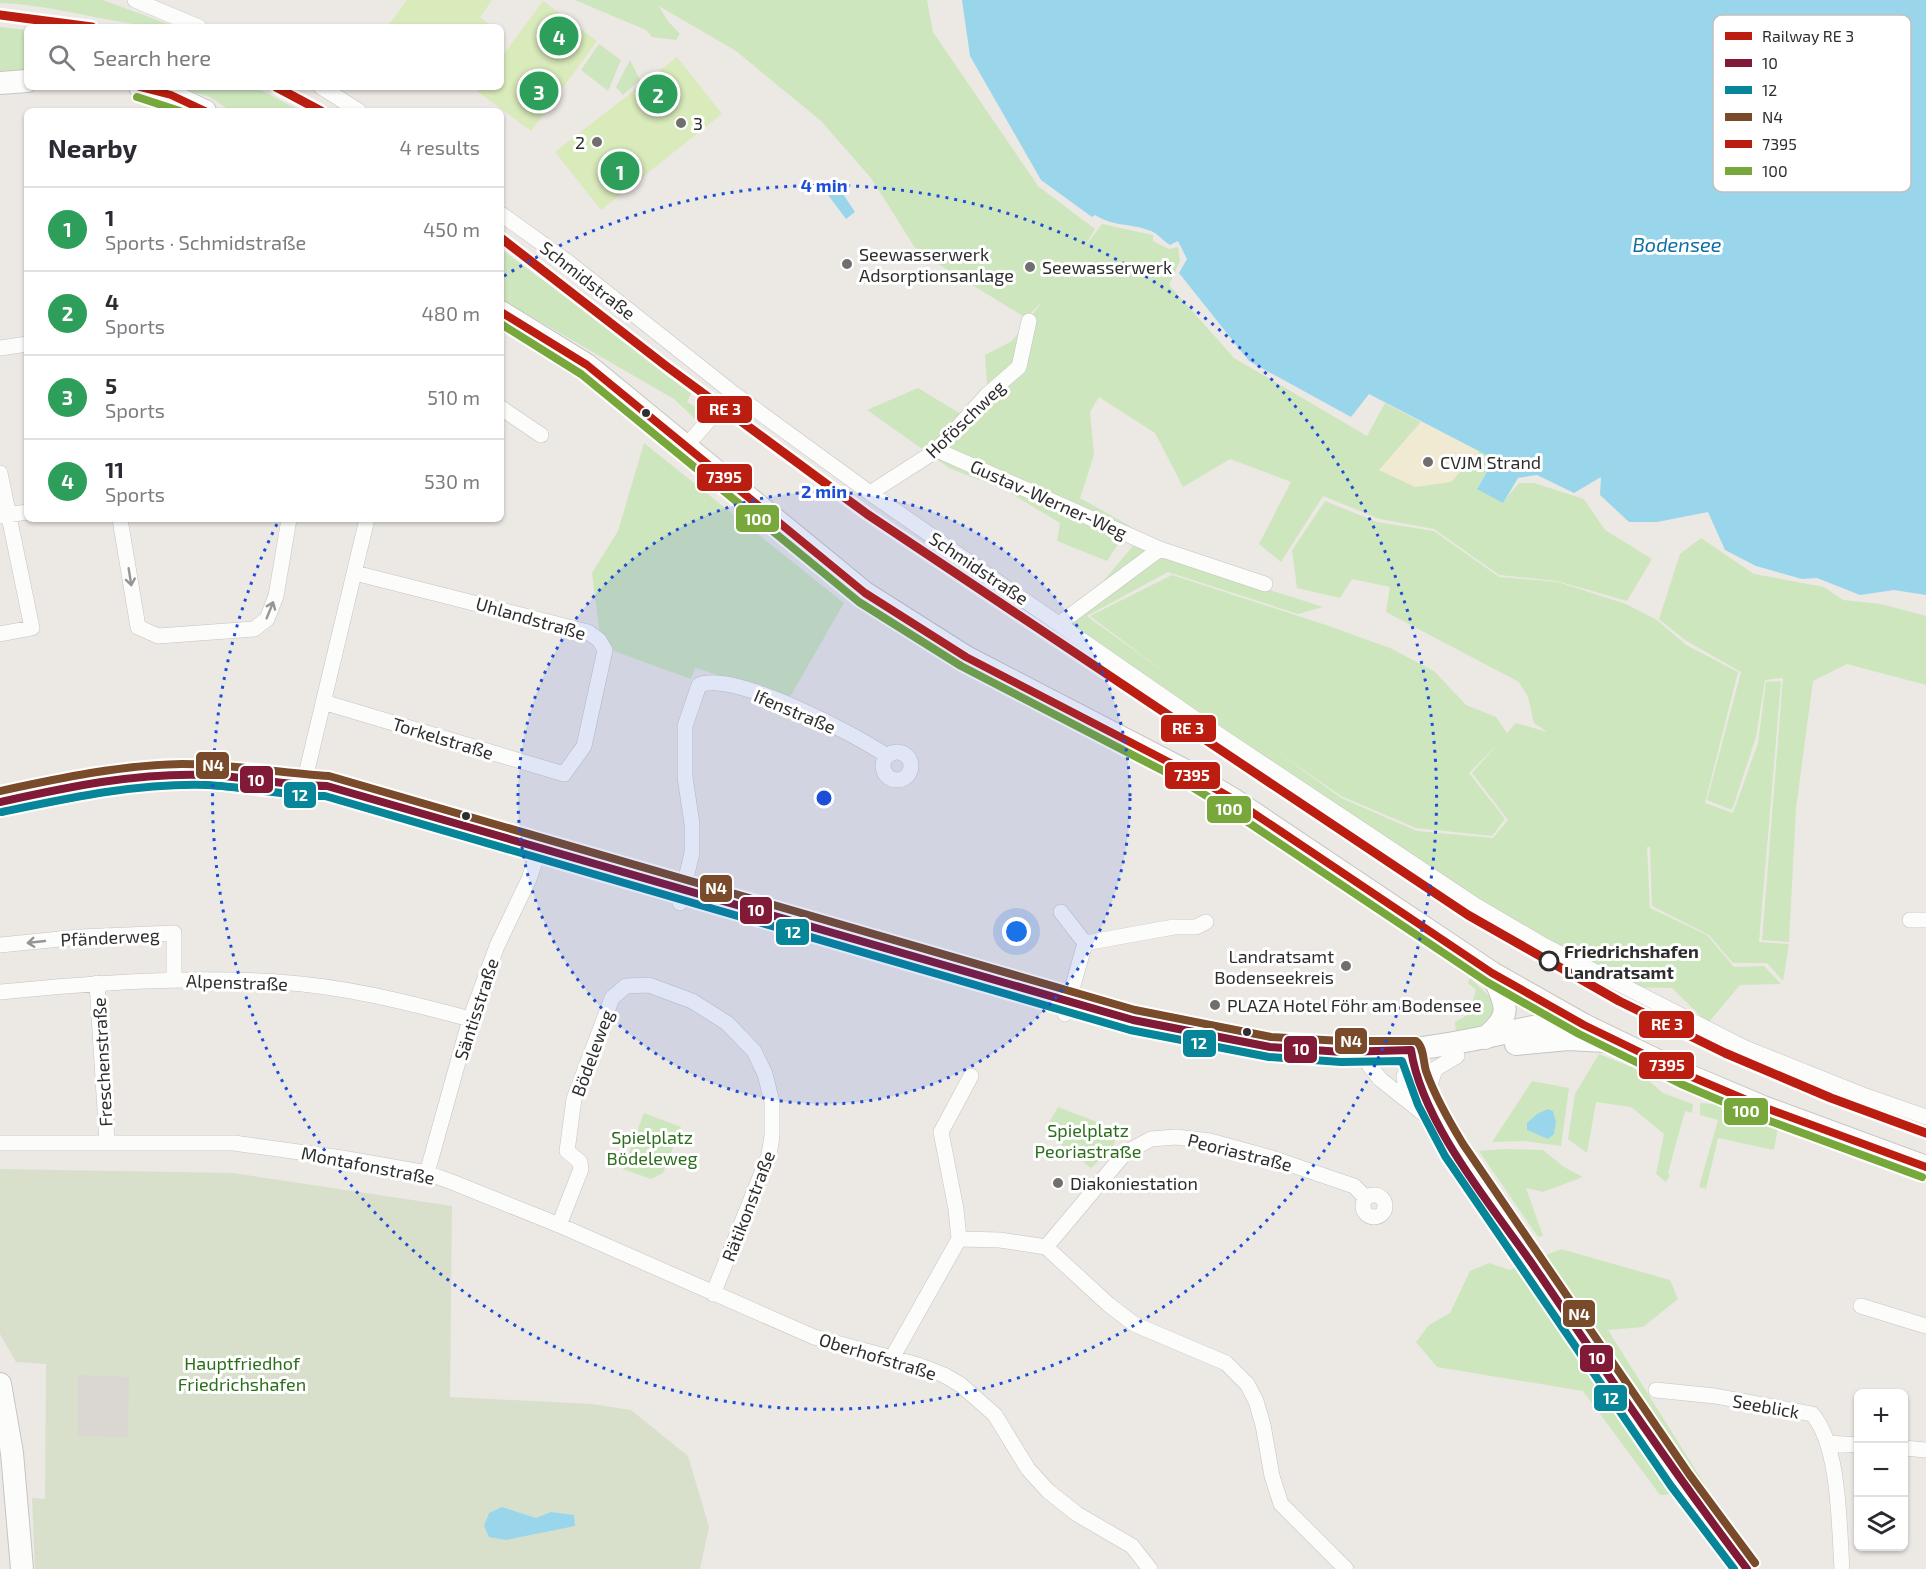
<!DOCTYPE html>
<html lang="en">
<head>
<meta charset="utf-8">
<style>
  :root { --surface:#fff; --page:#f7f7f7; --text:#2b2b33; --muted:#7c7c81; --line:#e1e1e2; --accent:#706f6e }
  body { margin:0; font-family:"Exo 2",sans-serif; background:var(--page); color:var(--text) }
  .controls { position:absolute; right:18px; bottom:18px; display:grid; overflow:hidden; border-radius:9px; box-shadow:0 2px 4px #0004 }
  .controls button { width:54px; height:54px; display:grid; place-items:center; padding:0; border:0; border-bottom:2px solid var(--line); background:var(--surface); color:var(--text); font:30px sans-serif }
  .you { position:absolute; left:1017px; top:932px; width:21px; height:21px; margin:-15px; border:4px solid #fff; border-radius:50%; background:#1a73e8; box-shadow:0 0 0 9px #1a73e833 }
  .badge { display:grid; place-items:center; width:39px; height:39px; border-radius:50%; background:var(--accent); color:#fff; font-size:20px; font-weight:700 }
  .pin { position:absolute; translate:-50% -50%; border:3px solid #fff; box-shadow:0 2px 6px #0006 }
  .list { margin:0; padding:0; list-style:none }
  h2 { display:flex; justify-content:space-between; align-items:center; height:78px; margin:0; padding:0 24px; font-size:26px }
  h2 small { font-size:20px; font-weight:400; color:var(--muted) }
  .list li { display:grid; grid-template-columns:39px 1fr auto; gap:18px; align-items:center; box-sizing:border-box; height:84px; padding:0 24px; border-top:2px solid var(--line) }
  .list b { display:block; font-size:22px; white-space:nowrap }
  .list p { margin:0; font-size:20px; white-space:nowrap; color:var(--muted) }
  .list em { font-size:20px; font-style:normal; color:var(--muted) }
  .icon { flex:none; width:33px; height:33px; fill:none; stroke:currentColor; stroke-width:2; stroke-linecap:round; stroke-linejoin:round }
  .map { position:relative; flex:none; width:1926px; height:1569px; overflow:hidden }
  .search { position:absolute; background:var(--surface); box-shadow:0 2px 4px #0004; left:24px; top:24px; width:480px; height:66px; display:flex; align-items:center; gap:15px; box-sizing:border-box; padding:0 21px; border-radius:9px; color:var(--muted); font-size:22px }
  .panel { position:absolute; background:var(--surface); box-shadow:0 2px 4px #0004; left:24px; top:108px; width:480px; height:414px; border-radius:9px }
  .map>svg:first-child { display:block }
  .green { fill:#cee6be; fill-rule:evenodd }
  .sand { fill:#f0ead3 }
  .cemetery { fill:#d8e0cc }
  .pitch { fill:#d9eabb }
  .plaza { fill:#dad6d2 }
  .water { fill:#99d6ec }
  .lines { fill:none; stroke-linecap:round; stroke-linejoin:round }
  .minor-casing { stroke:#c5c4c5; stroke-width:16 }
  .secondary-casing { stroke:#c5c4c5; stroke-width:24 }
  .minor { stroke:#fcfcfb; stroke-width:15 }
  .secondary { stroke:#fcfcfb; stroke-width:22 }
  .bus-1-casing { stroke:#fff; stroke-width:12 }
  .bus-2-casing { stroke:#fff; stroke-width:12 }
  .bus-3-casing { stroke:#fff; stroke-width:12 }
  .bus-4-casing { stroke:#fff; stroke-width:12 }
  .bus-5-casing { stroke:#fff; stroke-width:12 }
  .bus-1 { stroke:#801a37; stroke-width:8 }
  .bus-2 { stroke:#078699; stroke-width:8 }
  .bus-3 { stroke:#7a4b2a; stroke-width:8 }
  .bus-4 { stroke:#bb1e10; stroke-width:8 }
  .bus-5 { stroke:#78a83c; stroke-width:8 }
  .rail-1-casing { stroke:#fff; stroke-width:14 }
  .rail-1 { stroke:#bb1e10; stroke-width:9 }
  .oneway { stroke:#959594 }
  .ring { fill:none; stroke:#1d4ed8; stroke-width:3; stroke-dasharray:3 6 }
  .poi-dot { fill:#706f6e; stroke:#fff; stroke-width:2 }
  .bus-dot { fill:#2e2e2e; stroke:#fff; stroke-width:2 }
  .stop-dot { fill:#fff; stroke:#2e2e2e; stroke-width:3 }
  .labels { text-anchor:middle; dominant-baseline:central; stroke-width:6; stroke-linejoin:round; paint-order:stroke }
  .poi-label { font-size:18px; fill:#2e2e2e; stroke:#fff; text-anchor:start }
  .street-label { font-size:18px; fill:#2e2e2e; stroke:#fff }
  .stop-label { font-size:18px; font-weight:bold; fill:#2e2e2e; stroke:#fff; text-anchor:start }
  .park-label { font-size:18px; fill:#2c6e1b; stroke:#fff }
  .water-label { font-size:20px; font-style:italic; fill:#0d6fa3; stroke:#fff }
  .key { fill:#fff; stroke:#c0c0c0; stroke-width:1.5 }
  .key-label { font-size:16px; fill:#2e2e2e }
  .centre { fill:#1d4ed8; stroke:#fff; stroke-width:3 }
  .ring-label { font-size:18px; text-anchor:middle; font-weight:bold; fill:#1d4ed8; stroke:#fff; stroke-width:6; stroke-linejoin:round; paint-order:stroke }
  .line-badge { stroke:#fff; stroke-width:2 }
  .badge-label { font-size:16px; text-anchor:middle; font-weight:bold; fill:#fff }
</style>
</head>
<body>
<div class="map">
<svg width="1926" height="1569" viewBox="0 0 1926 1569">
  <rect width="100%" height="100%" fill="#ece8e4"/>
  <path class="green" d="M0,0h103l73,27c-59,0 -116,-22 -176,-24z
    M575,0h352l6,32 105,154 57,43 -12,20 19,-25 51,11v6l16,8 9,-2 2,14 -11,24 65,73 133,78 18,-33 36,19 -41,48 71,12 28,-31 15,8 -17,29 26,14 16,-19h15l50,16 21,31 47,29 -25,42 -70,-20 -58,-6 -65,-46 -54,-10 -57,-23 -42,66 -22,-18 32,-62 -61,-23 -47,28 -28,-54 -56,-36 -9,15 4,43 -14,43 50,28 -23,35 -50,-20 3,-18 -55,-33 -56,-22 -82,-58 51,-22 56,34 13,-37 -2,-30 27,-14 30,-39 -16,16 -109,-67 -46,-73 -50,-57 -85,-70 -77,-45 8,14 13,14 -4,6 -24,-3 -6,-7z
    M0,27l27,3v43l-27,2z
    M599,44l22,16 -13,31 -27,-21z
    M630,60l10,20 -17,15 -7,-8z
    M175,87h80l46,24h-70l-21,-14z
    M501,249l191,142 -5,11 16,9 -8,8 -21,-20 -173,-100z
    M644,443l200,160 -54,94 -95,-29 -4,11 -83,-30 -9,-20 -7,-56 26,-42z
    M1325,501l52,21 57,9 65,46 59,5 68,22 31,16 29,25 52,27 -33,131 28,10 25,-70 8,-61 15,-1 -22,261 30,2 -6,37 -16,-18h-34l-24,-28 -57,-29 -2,-59h-3l3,61 57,27 27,32 30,-1 17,18 -41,1 -32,38 -36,-35 -40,-1 -247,-137 -319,-225 67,-79 190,61 -25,7 -130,-42 -81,44 84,61 -81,-61 82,-41 151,49 67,24 44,23 32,34 30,12 11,16 9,-10 31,9 -13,-9 -6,-26 -9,-15 -133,-70 4,-25 -38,-8 -12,19 -43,-10 -5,-38zM1498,744l-26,29 36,47 -15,18 -76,-7 -76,-33 -65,-47 65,45 75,32 76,8 13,-17 -36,-46z
    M1701,538l53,36 70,13 19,13 38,4 45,12v69l-79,-21 -34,17 -17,127 -7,134 -27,-2 21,-262 -18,2 -9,57 -24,73 -25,-10 34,-128 -56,-32 -26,-21 21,-65z
    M1470,978l24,23 -1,17 -12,8 -25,7 -1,-11 14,-8 7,-24 -8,-7z
    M1599,1054l35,14 29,25 30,11 -1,9 -7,-2 -17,62 2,2 -4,7 -10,-8 8,-40 -33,-27 -35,-5 -9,51 -19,-14 7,-45z
    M1532,1081l37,7 -8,58 -37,-5 -32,1z
    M1700,1103l14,1 64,23 -4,23 -56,-12 -12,51 -7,-2 19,-67 -18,-5z
    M1058,1107l60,23 -5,18 -22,20 -47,-37z
    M644,1113l37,14 -18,46 -12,6 -28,-10z
    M1505,1149l38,1 21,17 19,10 -40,15 -17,-4 17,48 -5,1 -59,-86z
    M1561,1249l109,31 8,19 -35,28 -35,3 102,163 -50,2 -77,-104 -146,-24 -21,-25 13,-17 21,-12 20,-42 19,-8 21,7z"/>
  <path class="sand" d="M1421,422l58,29 -28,31 -36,5 -36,-17z"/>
  <path class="cemetery" d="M0,1169l233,4 219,33 -2,191 142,7 39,6 57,46 21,71 -9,42h-665l-3,-71 13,1 1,-135 -30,-2 -16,-28z"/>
  <path class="pitch" d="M407,0h85l-12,17 13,10h-106z
    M543,1l54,40 -66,90 -54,-40 3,-4h21v-29z
    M677,57l45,57 -121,96 -46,-58z"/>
  <path class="plaza" d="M78,1375l51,2 -1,60 -50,-1z"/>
  <path class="water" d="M962,0h964v595l-32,-5 -34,5 -43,-17 -15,1 -46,-13 -31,-16 -17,-38 -51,10h-28l-29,-27 1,-18 -27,16 -37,-18 -19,3 -15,25 -26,-14 17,-30 -125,-65 -18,23 -102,-56 -70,-88 8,-14 -9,-18 -8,4c-7,-4 -13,-12 -19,-14 -20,-8 -37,-4 -56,-16l-3,2 -51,-37 -71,-124z
    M837,185l18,27 -9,7 -18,-24z
    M1548,1109l5,2 3,11 -2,12 -6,5 -21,-9v-7l10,-9z
    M502,1507l34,11 15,-6 23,3 1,11 -69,14 -17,-3 -5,-11 5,-13z"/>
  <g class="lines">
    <g class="minor-casing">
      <path id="minor" d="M135,0l64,27
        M321,87l38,24
        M501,214l67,48 165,131 137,100 324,225 281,187 70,41 200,102 118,47 63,22
        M0,348l27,-4
        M501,408l40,27
        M686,446l47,-53
        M937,450l223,99 105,35
        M0,473l32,155 -32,6
        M870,493l67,-43 50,-55 32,-28 10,-46
        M0,516l27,-4
        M120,519l18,108 20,9 96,-7 13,-10 9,-23 13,-77
        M1059,624l101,-75
        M323,702l241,72 20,-28 21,-96 -6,-10 -11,-8 -233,-59
        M883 766a14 14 0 1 1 28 0a14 14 0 1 1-28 0Z
        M303,787l64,-268
        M680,903l12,-50v-29l-7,-47v-51l14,-41c34,-15 156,49 188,71
        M1061,912l24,31
        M1910,920h16
        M0,945l80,-8 94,-4v47
        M97,983l10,159
        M0,992c92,-9 185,-16 278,-10 65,4 129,20 192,37
        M1065,1014l20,-71 89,-16h22l10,-5
        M1369,1065l11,14 54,43
        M1407,1098l-3,-22 8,-15 27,65 15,24 226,330 67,89
        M1426,1098l9,-29 22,-13
        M0,1143h234l108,15 85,15 25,9 107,43 255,112 104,28 26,10 17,10 34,30 33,54 20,22 29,23 55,32 18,23
        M427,1173l43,-154 27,-73 32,-67 10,-29
        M1363 1206a11 11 0 1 1 22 0a11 11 0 1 1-22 0Z
        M559,1225l22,-56 -1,-7 -13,-11 7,-52 38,-101 14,-12 23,-1 43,16 35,22 27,28 11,23 7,28v34l-3,19 -56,139
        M959,1239l41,1 46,7 62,57 26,20 92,39 21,21 9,17 7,24 9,51 9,28 65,65
        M1046,1247l79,-94 26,-14 25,-2 34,4 62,17 82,28 12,12
        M1861,1306l65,20
        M892,1358l67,-119 -3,-30 -15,-77 30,-56
        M1656,1390l59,6 97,18c28,31 27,114 30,155
        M1829,1443l29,2
        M1904,1448l22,2"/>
    </g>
    <g class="secondary-casing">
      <path id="secondary" d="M0,83l27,-2
        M140,87l31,8 34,16
        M501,312l86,53 278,228 101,64 216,112 49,29 261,175 92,52 101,49 78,33 163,60
        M0,802c69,-15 137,-30 208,-27 40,2 79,12 119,11l741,217c112,30 228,58 345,46 55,-5 107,-22 161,-29
        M1485,1038c29,-24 21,-33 7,-65
        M1516,1044l52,-5 38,2
        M0,1384l12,69 10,116"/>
    </g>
    <use href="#minor" class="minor"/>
    <use href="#secondary" class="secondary"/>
    <g class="bus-1-casing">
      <path id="bus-1" d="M0,802c68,-15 138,-30 208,-27 40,2 79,11 119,11l806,234 137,27 72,5 69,-2c11,73 80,155 122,215 70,103 139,205 214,304"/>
    </g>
    <g class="bus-2-casing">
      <path id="bus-2" d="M2,812c67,-14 135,-29 205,-27 39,2 78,11 118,11l805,234 139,27 72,5 61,-1 16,44 27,51 226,330 63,83"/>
    </g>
    <g class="bus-3-casing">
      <path id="bus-3" d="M0,791c60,-13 121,-26 182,-27 49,0 98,9 147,12l806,234 136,27 71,4h74c8,6 7,20 10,30 9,26 23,50 37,73l226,330 66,89"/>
    </g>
    <g class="bus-4-casing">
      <path id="bus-4" d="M140,87l31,8 34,16
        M501,312l86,53 278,228 101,64 216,112 49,29 261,175 92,52 101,49 78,33 163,60"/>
    </g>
    <g class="bus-5-casing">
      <path id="bus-5" d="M137,97l43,14
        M501,324l80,50 278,228 102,64 216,112 48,29 262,175 92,52 102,50 78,33 163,60"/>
    </g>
    <use href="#bus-1" class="bus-1"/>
    <use href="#bus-2" class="bus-2"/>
    <use href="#bus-3" class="bus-3"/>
    <use href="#bus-4" class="bus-4"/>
    <use href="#bus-5" class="bus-5"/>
    <g class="rail-1-casing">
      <path id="rail-1" d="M0,15l92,12
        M276,87l45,24
        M501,238l165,128 201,148 601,401 151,86 106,52 106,45 95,35"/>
    </g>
    <use href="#rail-1" class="rail-1"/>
  </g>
  <defs><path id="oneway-shaft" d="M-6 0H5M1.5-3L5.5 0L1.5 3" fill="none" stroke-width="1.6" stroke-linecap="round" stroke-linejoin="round" transform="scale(1.5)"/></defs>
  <g class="oneway">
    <use href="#oneway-shaft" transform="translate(130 577) rotate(81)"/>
    <use href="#oneway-shaft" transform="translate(270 610) rotate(-68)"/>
    <use href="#oneway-shaft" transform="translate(36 942) rotate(174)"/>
  </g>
  <circle cx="824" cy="798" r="306" fill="#1d4ed8" fill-opacity=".12"/>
  <g class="ring">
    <circle cx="824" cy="798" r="306"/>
    <path d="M504 276A612 612 0 1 1 279 520"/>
  </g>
  <g class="poi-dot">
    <circle cx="681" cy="123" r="6"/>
    <circle cx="597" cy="142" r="6"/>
    <circle cx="847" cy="264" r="6"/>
    <circle cx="1030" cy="267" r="6"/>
    <circle cx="1428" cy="462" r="6"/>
    <circle cx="1346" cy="966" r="6"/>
    <circle cx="1215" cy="1005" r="6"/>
    <circle cx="1058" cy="1183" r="6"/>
  </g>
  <g class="bus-dot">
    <circle cx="646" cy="413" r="5"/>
    <circle cx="466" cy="816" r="5"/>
    <circle cx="1247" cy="1032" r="5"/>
  </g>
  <circle class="stop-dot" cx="1549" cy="961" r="9"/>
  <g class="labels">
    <g class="poi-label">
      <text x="693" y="123">3</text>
      <text x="585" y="142" text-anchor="end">2</text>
      <text x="859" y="254">Seewasserwerk<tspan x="859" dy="21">Adsorptionsanlage</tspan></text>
      <text x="1042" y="267">Seewasserwerk</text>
      <text x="1440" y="462">CVJM Strand</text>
      <text x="1334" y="956" text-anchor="end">Landratsamt<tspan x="1334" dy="21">Bodenseekreis</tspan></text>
      <text x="1227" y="1005">PLAZA Hotel Föhr am Bodensee</text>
      <text x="1070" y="1183">Diakoniestation</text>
    </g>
    <g class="street-label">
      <text transform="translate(588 280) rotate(38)">Schmidstraße</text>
      <text transform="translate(965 419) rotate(-44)">Hoföschweg</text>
      <text transform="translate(1049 499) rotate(24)">Gustav-Werner-Weg</text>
      <text transform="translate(979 568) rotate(34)">Schmidstraße</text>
      <text transform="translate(531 618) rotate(16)">Uhlandstraße</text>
      <text transform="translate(795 711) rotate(23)">Ifenstraße</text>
      <text transform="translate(443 738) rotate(17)">Torkelstraße</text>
      <text transform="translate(110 937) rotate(-3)">Pfänderweg</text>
      <text transform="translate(237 982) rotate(2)">Alpenstraße</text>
      <text transform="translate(476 1009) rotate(-72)">Säntisstraße</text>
      <text transform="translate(592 1053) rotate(-70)">Bödeleweg</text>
      <text transform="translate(102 1062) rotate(-93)">Freschenstraße</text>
      <text transform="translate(1240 1152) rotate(14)">Peoriastraße</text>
      <text transform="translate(368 1165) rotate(11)">Montafonstraße</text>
      <text transform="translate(748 1206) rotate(-69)">Rätikonstraße</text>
      <text transform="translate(878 1356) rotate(17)">Oberhofstraße</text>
      <text transform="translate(1766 1406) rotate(10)">Seeblick</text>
    </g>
    <g class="stop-label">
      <text x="1564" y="951">Friedrichshafen<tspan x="1564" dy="21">Landratsamt</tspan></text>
    </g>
    <g class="park-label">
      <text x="1088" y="1130">Spielplatz<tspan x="1088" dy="21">Peoriastraße</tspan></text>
      <text x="652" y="1137">Spielplatz<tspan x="652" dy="21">Bödeleweg</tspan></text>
      <text x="242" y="1363">Hauptfriedhof<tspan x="242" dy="21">Friedrichshafen</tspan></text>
    </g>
    <g class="water-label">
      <text x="1677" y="244">Bodensee</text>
    </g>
  </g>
  <rect x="1713" y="15" width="198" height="177" rx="9" class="key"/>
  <rect x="1725" y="32" width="27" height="8" fill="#bb1e10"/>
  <rect x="1725" y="59" width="27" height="8" fill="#801a37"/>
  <rect x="1725" y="86" width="27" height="8" fill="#078699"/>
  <rect x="1725" y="113" width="27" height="8" fill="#7a4b2a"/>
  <rect x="1725" y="140" width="27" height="8" fill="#bb1e10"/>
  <rect x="1725" y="167" width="27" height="8" fill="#78a83c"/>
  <g class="key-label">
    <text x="1762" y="42">Railway RE 3</text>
    <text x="1762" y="69">10</text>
    <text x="1762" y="96">12</text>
    <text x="1762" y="123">N4</text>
    <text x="1762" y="150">7395</text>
    <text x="1762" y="177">100</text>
  </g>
  <circle cx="824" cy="798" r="9" class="centre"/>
  <g class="ring-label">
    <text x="824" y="192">4 min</text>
    <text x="824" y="498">2 min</text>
  </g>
  <g class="line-badge">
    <rect x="696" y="395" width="57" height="29" rx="6" fill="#bb1e10"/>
    <rect x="696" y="463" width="57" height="29" rx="6" fill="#bb1e10"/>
    <rect x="735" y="504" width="45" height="29" rx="6" fill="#78a83c"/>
    <rect x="1160" y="714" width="57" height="29" rx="6" fill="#bb1e10"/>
    <rect x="195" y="751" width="35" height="29" rx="6" fill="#7a4b2a"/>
    <rect x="1164" y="761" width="57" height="29" rx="6" fill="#bb1e10"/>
    <rect x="239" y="765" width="35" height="29" rx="6" fill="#801a37"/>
    <rect x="283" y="781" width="34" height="28" rx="6" fill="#078699"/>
    <rect x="1206" y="795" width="46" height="29" rx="6" fill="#78a83c"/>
    <rect x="699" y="874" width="34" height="29" rx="6" fill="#7a4b2a"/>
    <rect x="739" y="896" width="34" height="29" rx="6" fill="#801a37"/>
    <rect x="775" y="918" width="35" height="28" rx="6" fill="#078699"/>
    <rect x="1638" y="1010" width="57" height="29" rx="6" fill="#bb1e10"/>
    <rect x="1334" y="1027" width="34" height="28" rx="6" fill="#7a4b2a"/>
    <rect x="1182" y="1029" width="35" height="29" rx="6" fill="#078699"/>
    <rect x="1283" y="1035" width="35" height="29" rx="6" fill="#801a37"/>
    <rect x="1638" y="1051" width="57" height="29" rx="6" fill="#bb1e10"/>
    <rect x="1723" y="1097" width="46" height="29" rx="6" fill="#78a83c"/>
    <rect x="1562" y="1299" width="34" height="29" rx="6" fill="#7a4b2a"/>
    <rect x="1579" y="1344" width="35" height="29" rx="6" fill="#801a37"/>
    <rect x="1593" y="1384" width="35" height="28" rx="6" fill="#078699"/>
  </g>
  <g class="badge-label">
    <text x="725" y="415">RE 3</text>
    <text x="724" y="483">7395</text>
    <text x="758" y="525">100</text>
    <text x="1188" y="734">RE 3</text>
    <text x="213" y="771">N4</text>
    <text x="1192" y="781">7395</text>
    <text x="256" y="786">10</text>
    <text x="300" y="801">12</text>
    <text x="1229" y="815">100</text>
    <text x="716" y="894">N4</text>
    <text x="756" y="916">10</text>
    <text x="793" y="938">12</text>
    <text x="1667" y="1030">RE 3</text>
    <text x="1351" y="1047">N4</text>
    <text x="1199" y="1049">12</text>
    <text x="1301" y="1055">10</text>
    <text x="1667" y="1071">7395</text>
    <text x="1746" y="1117">100</text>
    <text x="1579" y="1320">N4</text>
    <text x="1597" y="1364">10</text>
    <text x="1611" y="1404">12</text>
  </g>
</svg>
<div class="controls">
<button>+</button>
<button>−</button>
<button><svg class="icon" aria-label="layers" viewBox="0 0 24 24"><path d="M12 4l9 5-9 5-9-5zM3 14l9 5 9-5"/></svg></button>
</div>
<div class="you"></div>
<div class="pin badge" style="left:620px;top:171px;background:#2e9e5b">1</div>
<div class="pin badge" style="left:658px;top:94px;background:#2e9e5b">2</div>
<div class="pin badge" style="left:539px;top:91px;background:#2e9e5b">3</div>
<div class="pin badge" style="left:559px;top:36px;background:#2e9e5b">4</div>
<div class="search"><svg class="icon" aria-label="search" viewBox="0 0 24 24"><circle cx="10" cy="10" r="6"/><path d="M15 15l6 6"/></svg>Search here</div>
<section class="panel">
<h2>Nearby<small>4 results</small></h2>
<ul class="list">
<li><span class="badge" style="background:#2e9e5b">1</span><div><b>1</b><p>Sports · Schmidstraße</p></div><em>450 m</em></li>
<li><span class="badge" style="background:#2e9e5b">2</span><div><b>4</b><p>Sports</p></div><em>480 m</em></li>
<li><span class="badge" style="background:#2e9e5b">3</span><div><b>5</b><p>Sports</p></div><em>510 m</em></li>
<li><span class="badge" style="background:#2e9e5b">4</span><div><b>11</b><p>Sports</p></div><em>530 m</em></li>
</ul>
</section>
</div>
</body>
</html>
